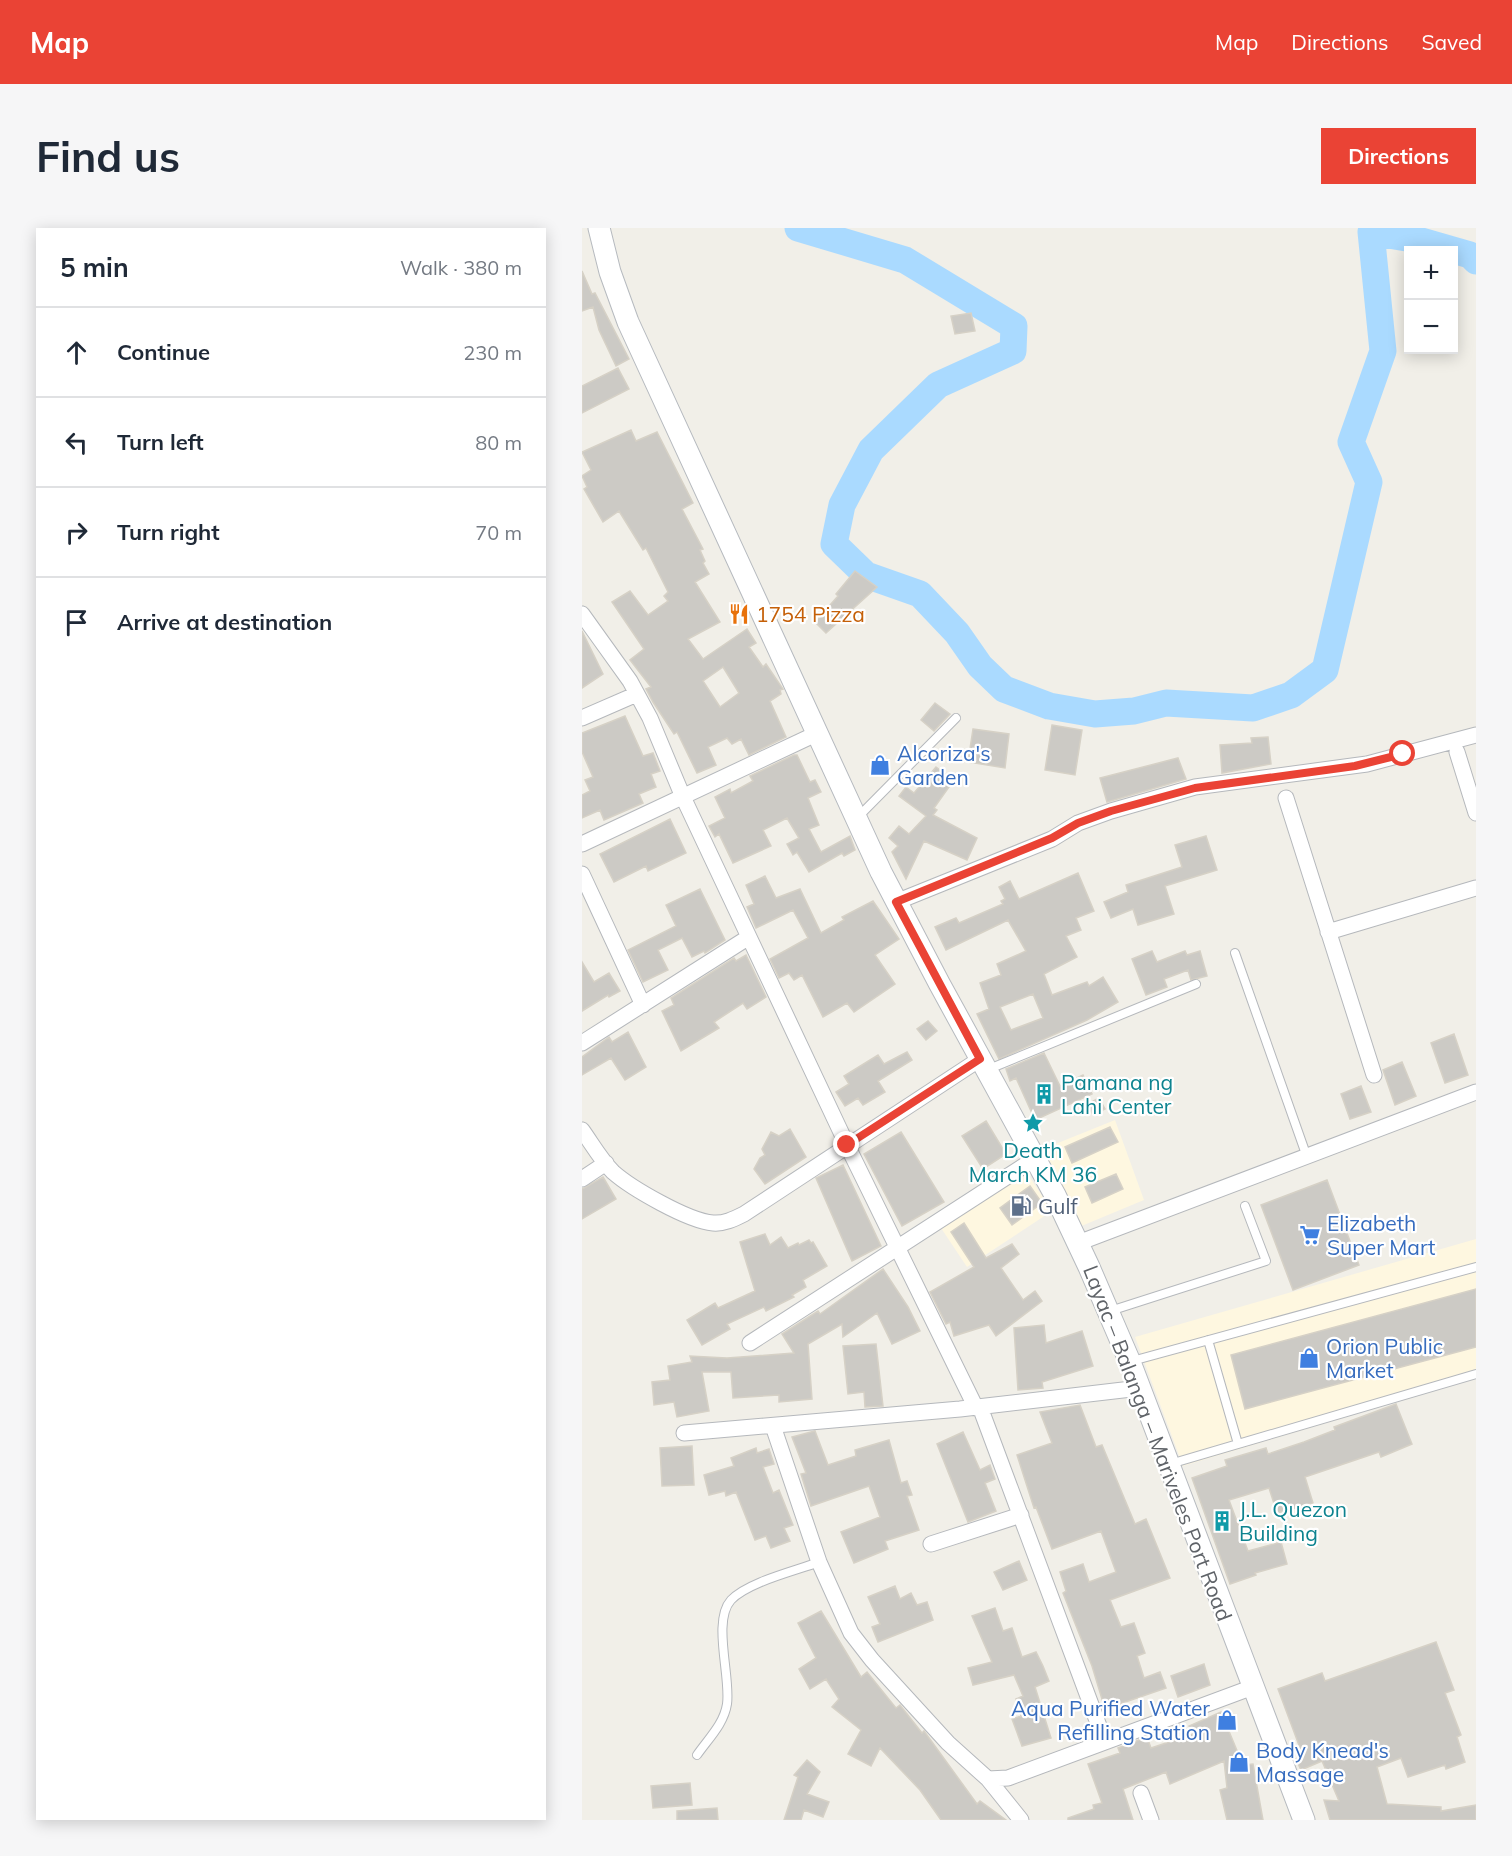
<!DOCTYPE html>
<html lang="en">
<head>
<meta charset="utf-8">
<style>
  :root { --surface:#fff; --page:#f6f6f7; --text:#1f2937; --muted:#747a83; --line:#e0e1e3; --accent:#ea4335 }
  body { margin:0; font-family:Mulish,sans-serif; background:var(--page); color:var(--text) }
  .controls { position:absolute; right:18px; top:18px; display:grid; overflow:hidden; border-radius:0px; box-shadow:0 3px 15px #0003 }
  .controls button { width:54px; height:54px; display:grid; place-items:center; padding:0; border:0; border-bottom:2px solid var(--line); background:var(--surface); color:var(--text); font:30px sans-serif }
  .stop { position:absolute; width:18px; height:18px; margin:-14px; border:4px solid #ea4335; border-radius:50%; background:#fff }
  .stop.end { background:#ea4335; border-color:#fff; box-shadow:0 2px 6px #0008 }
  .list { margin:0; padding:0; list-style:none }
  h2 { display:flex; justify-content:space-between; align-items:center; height:78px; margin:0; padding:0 24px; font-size:26px }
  h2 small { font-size:20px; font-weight:400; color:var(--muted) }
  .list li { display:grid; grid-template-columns:39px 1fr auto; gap:18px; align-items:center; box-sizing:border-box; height:90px; padding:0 24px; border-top:2px solid var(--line) }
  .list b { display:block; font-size:22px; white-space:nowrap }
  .list em { font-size:20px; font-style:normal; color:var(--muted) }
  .icon { flex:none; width:33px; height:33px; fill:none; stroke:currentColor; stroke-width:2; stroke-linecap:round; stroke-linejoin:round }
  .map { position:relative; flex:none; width:894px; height:1592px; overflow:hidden; border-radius:0px }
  header { display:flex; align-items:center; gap:36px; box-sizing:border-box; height:84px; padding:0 30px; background:var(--accent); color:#fff }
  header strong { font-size:28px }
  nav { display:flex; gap:33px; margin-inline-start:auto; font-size:21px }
  .intro { display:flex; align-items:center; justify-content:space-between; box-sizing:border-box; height:144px; padding:0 36px }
  h1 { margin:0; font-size:42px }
  .button { padding:15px 27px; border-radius:0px; background:var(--accent); color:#fff; font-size:21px; font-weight:700 }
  main { display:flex; gap:36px; padding:0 36px }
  aside { flex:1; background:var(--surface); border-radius:0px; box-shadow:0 3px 15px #0003 }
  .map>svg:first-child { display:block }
  .commercial { fill:#fef7e0 }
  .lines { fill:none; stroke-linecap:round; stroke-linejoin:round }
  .river { stroke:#aadaff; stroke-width:27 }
  .building { fill:#cccac5; stroke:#d6d1c6; stroke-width:1.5; fill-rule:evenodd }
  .service-casing { stroke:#b5b8bc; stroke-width:10 }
  .minor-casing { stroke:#b5b8bc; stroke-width:17 }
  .secondary-casing { stroke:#b6babf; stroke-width:23 }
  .service { stroke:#fff; stroke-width:8 }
  .minor { stroke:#fff; stroke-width:15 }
  .secondary { stroke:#fff; stroke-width:21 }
  .route { stroke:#ea4335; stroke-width:8 }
  .labels { text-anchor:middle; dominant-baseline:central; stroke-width:4.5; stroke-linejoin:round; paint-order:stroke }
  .food-label { font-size:21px; fill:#c56008; stroke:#fff; text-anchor:start }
  .shop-label { font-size:21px; fill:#366cbe; stroke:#fff; text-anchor:start }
  .culture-label { font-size:21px; fill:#0d838f; stroke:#fff; text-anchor:start }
  .service-label { font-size:21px; fill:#4e5e75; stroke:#fff; text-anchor:start }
  .street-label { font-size:21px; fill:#5f6368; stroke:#fff }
</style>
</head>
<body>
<header>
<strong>Map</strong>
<nav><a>Map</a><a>Directions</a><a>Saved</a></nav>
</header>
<div class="intro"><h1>Find us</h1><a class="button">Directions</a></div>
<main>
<aside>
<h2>5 min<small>Walk · 380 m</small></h2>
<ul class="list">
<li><svg class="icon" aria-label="ahead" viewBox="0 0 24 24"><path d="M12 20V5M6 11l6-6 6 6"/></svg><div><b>Continue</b></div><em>230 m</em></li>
<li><svg class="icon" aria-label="left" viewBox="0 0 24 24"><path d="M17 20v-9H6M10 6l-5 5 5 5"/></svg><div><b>Turn left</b></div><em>80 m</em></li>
<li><svg class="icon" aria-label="right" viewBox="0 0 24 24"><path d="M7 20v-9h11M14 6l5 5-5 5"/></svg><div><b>Turn right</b></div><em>70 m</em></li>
<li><svg class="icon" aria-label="arrive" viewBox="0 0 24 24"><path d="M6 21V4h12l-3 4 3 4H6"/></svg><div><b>Arrive at destination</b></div></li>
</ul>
</aside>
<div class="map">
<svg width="894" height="1592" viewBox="0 0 894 1592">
  <rect width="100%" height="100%" fill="#f1efe8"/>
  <path class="commercial" d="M533,892l29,80 -65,27 -36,-78z
    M445,945l25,38 -85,56 -26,-39z
    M894,1011v139l-293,88 -48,-129z"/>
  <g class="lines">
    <path class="river" d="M216,0l107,32 109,66 -1,25 -75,34 -67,65 -29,55 -8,39 32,31 54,19 37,39 23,33 24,23 45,17 46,8 39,-3 32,-8 87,5 38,-13 34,-25 44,-188 -18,-40 32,-91 -12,-119 47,8 52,15 6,6"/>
  </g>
  <path class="building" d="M0,43l10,23 3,-1 34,66 -13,7 -17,-36 -6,-23 -11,4z
    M389,85l4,18 -20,3 -4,-18z
    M36,140l11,21 -47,24v-27z
    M49,202l5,11 21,-9 36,71 -11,6 21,40 -3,1 5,11 -2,2 6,11 -14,8 25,40 -32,17 15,20 44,-30 9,14 -7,4 14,20 3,-3 17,25 -3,1 1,4 -11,7 16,36 -37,18 -8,-16 -9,5 -5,-6 -19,9 8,18 -19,8 -20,-41 -3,2 -21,-32 -7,-13 5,-2 -21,-27 14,-11 -32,-47 18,-11 18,24 20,-14 -4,-5 4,-4 -22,-44 -3,2 -24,-39 -16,11 -19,-33 3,-2 -5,-11 9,-6 -9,-18zM141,439l16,26 -19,14 -17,-26z
    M273,343l22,16 -51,46 -11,-11 23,-26 -2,-2z
    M0,403l21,43 -21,14z
    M353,475l15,11 -16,17 -13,-11z
    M43,488l18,40 10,-3 7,18 -9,3 5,13 -17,7 4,9 -39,17 -4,-10 -18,8v-23l8,-4 -5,-11 8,-3 -11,-25v-19z
    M470,497l30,5 -7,45 -30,-5z
    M391,501l36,5 -4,34 -37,-6z
    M686,509l3,27 -49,9 -2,-28 32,-2 -1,-5z
    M212,527h3l13,27 5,-2 6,12 -13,6 11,27 -10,4 12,23 29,-16 5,14 -11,6 -2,-3 -33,19 -12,-20 -4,3 -6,-11 12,-6 -12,-20 -24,12 8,16 -38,17 -14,-29 -4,3 -6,-11 16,-8 -10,-21 15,-8 1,4 22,-12 -3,-5z
    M596,530l8,21 -79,23 -7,-24z
    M354,539l18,13 -20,28 3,2 -4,5 44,23 -10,22 -43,-19 -18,38 -14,-27 6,-6 -9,-8 10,-12 10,8 17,-18 -27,-20 7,-9 8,6z
    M88,591l16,34 -38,18 -2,-5 -32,16 -14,-28z
    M624,608l11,34 -52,16 9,28 -36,11 -5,-16 -22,9 -7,-16 24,-10 -2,-7 56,-18 -7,-22z
    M496,645l16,38 -18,7 5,12 -15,6 11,21 -33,17 8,21 35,-13 2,4 14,-9 15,25 -31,18 -88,39 -22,-45 12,-5 -9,-26 21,-8 -4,-11 29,-13 -18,-31 -62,30 -11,-23 21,-9 3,5 44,-19 -2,-3 4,-2 -6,-12 11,-6 9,18zM451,766l10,24 -32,12 -11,-23z
    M183,648l11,22 24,-9 21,44 23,-13 -2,-3 31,-16 26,38 -24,16 20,29 -41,28 -7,-9 -24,14 -21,-42 -8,5 -5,-7 -10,5 -9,-19 38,-21 -15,-28 -37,18 -9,-21 7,-3 -8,-19z
    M118,661l25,51 -20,13 -1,-2 -12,6 -10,-19 -24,12 10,20 -25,12 -15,-32 48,-24 -10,-21z
    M570,723l5,11 28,-11 2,4 13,-4 7,25 -16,4 -3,-10 -24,9 3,8 -21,8 -14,-36z
    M164,727l20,42 -19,12 -4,-6 -29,19 5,6 -38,23 -19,-40 12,-6 -3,-7 63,-40 2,3z
    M0,734l12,20 15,-9 11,18 -11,6 -1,-2 -26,16z
    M346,793l9,10 -11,9 -9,-11z
    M46,804l18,35 -21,13 -14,-22 -29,17v-18l27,-20 3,5z
    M872,806l14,41 -23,8 -14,-40z
    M325,824l5,8 -34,21 7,11 -22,13 -5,-7 -13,8 -9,-14 13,-8 -5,-8 34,-21 6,9z
    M462,825l16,33 23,-11 9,19 -57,26 -19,-42 -6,3 -4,-12z
    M820,834l14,34 -21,9 -12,-35z
    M779,858l10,26 -21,7 -9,-25z
    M517,870l6,11 -12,6 -6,-11z
    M404,893l20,33 -23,15 -21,-33z
    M528,899l8,15 -46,21 -7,-16z
    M208,901l16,28 -41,27 -11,-15 6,-11 5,-3 -3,-6 9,-17 8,4z
    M319,904l43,70 -42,24 -38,-72z
    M261,937l38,81 -29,15 -36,-83z
    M534,946l7,15 -31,14 -7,-16z
    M21,949l13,22 -34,20v-30z
    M745,952l32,85 -66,25 -32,-85z
    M448,958l12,17 -30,22 -12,-17z
    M382,995l22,35 26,-14 7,10 -18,14 22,32 12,-9 7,10 -46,35 -7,-11 -35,11 -4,-14 -4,2 -16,-32 44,-25 -23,-35z
    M183,1006l5,11 11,-8 7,11 10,-5 1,2 10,-5 2,3 2,-1 14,24 -24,14 3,7 -14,8 2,2 -28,14 -2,-4 -37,17 3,5 -28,16 -15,-25 28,-17 3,5 37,-17 -15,-49z
    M301,1041l25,38 12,24 -28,13 -15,-31 -34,24 -1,-13 -34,20 4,55 -33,3v-7l-46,3 -2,-26h-29l7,39 -32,6 -3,-15 -20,3 -2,-23 18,-2 -2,-14 24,-4 -2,-6 37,2 67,-5 -12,-19 36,-23 2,3z
    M894,1061v58l-231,62 -14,-54z
    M462,1097l2,18 36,-12 11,35 -51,16 1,6 -25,2 -4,-62z
    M294,1116l7,62 -18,1 -1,-15 -16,2 -5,-48z
    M814,1176l16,40 -31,13 -2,-5 -74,25 8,26 -36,10 -8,-25 -40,12 19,51 33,-9 6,22 -32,9 1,2 -26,9 -38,-106 35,-12 -2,-6 41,-12 2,6 36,-12 31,-12 -1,-3z
    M498,1177l16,42 6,-2 33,79 11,-5 24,59 -60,22 11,27 13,-4 11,30 -8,3 7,22 16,-6 6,16 -61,21 -13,-43 -29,-73 3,-2 -6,-19 23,-8 6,18 27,-10 -15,-41 -49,18 -16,-42 -2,1 -17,-53 35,-12 -12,-31z
    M233,1203l13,34 28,-9 -1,-6 34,-10 12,43 6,-2 5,14 -5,1 12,34 -34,11 3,8 -34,14 -13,-31 39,-15 -11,-31 -58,20 -10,-32 5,-1 -14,-36z
    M381,1204l17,38 10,-5 5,14 -10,4 11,28 -28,11 -31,-78z
    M110,1218l2,39 -32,1 -2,-38z
    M174,1220l1,5 12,-4 5,15 -11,3 10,26 6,-3 14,35 -9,3 6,13 -19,7 -5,-12 -11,4 -19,-48 -10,4 -1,-5 -16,4 -5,-20 30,-9 -3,-8z
    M437,1333l8,19 -24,10 -9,-18z
    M313,1358l5,13 11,-6 6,12 10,-3 6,18 -55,22 -6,-15 8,-3 -12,-27z
    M413,1380l8,23 9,-3 10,29 14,-5 7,14 6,15 -14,6 16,51 -29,8 -10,-27 9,-3 -5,-17 7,-3 -9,-21 -41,10 -5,-17 24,-6 -20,-46z
    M239,1383l40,66 6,-5 29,36 4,-3 22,28 2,-2 53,73 3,-3 26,19h-65l-21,-30 -40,-42 -9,18 -23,-12 13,-24 -29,-23 7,-8 -13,-20 -16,10 -11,-20 17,-11 -18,-35z
    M854,1414l18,48 -9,3 16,42 -4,2 8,25 -19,7 -1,-4 -37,12 -7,-19 -24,9 10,37 54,3v4l35,-6v15h-146l-6,-20 15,1 -17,-40 -21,9 -5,-11 7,-3 -25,-67 44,-16 3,8z
    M622,1436l6,21 -32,12 -7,-21z
    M639,1484l22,53 10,-1 10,56h-36l-7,-30 7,-2 -3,-27 -54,23 -4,-12 -43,17 10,31h-65v-2l26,-9 -1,-4 9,-2 -14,-39 32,-11 -2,-5 29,-11 4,11 42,-14 -4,-8z
    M225,1532l13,12 -13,22 22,8 -6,15 -19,-7 -3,10h-17l14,-43 -4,-2z
    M108,1555l2,22 -39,3 -2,-22z
    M135,1580l1,12h-41v-9z"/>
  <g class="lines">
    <g class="service-casing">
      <path id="service" d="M276,589l98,-99
        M653,725l72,204
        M407,841l207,-85
        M528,1083l156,-50 -21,-55
        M626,1112l30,104
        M550,1133l344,-94
        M588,1236l306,-90
        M115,1527c11,-16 27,-31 30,-51 4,-27 -15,-83 4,-104 17,-18 64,-29 88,-38"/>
    </g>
    <g class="minor-casing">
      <path id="minor" d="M0,386l48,67 20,37 33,79 164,348 129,263
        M0,490l55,-24
        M875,524l19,61
        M704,570l88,277
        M0,616l236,-111
        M0,646l61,131
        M314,674l156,-63 26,-16 33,-12 84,-24 172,-23 109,-29
        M746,704l148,-44
        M0,815l167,-106
        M0,902c10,14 19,30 31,42 18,16 75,49 100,51 11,1 21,-4 31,-9l236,-155
        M0,951l24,-16
        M496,1015l398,-151
        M168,1115l286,-185
        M398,1179l125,335
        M191,1198l46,136 32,71 21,27 76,83 40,36 33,41
        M102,1205l276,-24 180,-21
        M349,1316l90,-29
        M406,1551l20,-1 245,-91
        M559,1565l10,27"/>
    </g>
    <g class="secondary-casing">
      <path id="secondary" d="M17,0l11,44 18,50 253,550 58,111 116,212 34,72 41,95 174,458"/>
    </g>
    <use href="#service" class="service"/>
    <use href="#minor" class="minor"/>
    <use href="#secondary" class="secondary"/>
  </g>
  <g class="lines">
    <path class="route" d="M265,917l133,-86 -84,-157 156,-64 26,-15 33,-12 84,-23 160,-22 48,-12"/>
  </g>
  <defs>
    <g id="restaurant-bare" transform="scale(1.62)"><path d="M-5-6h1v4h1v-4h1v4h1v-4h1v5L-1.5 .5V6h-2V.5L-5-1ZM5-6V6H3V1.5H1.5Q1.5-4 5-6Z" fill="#e8710a" stroke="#fff" stroke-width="2.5" paint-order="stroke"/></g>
    <g id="shop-bare" transform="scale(1.62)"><path d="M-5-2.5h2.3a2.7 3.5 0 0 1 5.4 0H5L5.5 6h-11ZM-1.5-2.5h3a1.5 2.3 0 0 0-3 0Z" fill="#3f7fe0" stroke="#fff" stroke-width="2.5" paint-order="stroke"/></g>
    <g id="building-bare" transform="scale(1.62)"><path d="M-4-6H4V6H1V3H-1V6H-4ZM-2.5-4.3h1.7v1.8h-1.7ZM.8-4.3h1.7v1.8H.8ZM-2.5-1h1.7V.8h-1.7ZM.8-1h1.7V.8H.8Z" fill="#0f9aa8" stroke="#fff" stroke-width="2.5" paint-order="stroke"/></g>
    <g id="sight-bare" transform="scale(1.62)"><path d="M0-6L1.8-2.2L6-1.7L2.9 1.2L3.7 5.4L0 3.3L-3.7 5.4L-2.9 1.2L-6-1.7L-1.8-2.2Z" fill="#0f9aa8" stroke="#fff" stroke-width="2.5" paint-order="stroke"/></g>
    <g id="fuel-bare" transform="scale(1.62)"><path d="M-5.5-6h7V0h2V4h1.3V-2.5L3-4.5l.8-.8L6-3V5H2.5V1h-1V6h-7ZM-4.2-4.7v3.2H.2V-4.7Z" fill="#5c6f8a" stroke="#fff" stroke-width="2.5" paint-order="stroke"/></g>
    <g id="supermarket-bare" transform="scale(1.62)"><path d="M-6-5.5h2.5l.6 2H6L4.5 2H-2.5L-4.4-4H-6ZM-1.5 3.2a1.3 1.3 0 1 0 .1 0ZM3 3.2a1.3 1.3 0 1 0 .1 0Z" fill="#3f7fe0" stroke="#fff" stroke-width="2.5" paint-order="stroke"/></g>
  </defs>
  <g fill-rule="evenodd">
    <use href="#restaurant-bare" x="157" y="386"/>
    <use href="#shop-bare" x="298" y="537"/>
    <use href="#building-bare" x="462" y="866"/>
    <use href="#sight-bare" x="451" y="895"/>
    <use href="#fuel-bare" x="439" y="978"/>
    <use href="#supermarket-bare" x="728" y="1007"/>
    <use href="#shop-bare" x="727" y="1130"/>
    <use href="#building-bare" x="640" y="1293"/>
    <use href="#shop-bare" x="645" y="1492"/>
    <use href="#shop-bare" x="657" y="1534"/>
  </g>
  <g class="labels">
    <g class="food-label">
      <text x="174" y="386">1754 Pizza</text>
    </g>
    <g class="shop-label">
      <text x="315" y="525">Alcoriza's<tspan x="315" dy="24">Garden</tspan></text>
      <text x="745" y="995">Elizabeth<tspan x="745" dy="24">Super Mart</tspan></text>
      <text x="744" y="1118">Orion Public<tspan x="744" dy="24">Market</tspan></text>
      <text x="628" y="1480" text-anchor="end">Aqua Purified Water<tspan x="628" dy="24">Refilling Station</tspan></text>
      <text x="674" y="1522">Body Knead's<tspan x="674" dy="24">Massage</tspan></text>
    </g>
    <g class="culture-label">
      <text x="479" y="854">Pamana ng<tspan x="479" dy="24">Lahi Center</tspan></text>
      <text x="451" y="922" text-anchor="middle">Death<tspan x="451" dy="24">March KM 36</tspan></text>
      <text x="657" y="1281">J.L. Quezon<tspan x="657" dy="24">Building</tspan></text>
    </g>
    <g class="service-label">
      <text x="456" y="978">Gulf</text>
    </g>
    <g class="street-label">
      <text transform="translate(576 1215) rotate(69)">Layac – Balanga – Mariveles Port Road</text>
    </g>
  </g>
</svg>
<div class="controls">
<button>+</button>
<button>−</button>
</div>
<div class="stop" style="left:821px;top:526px"></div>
<div class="stop end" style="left:265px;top:917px"></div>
</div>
</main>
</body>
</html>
